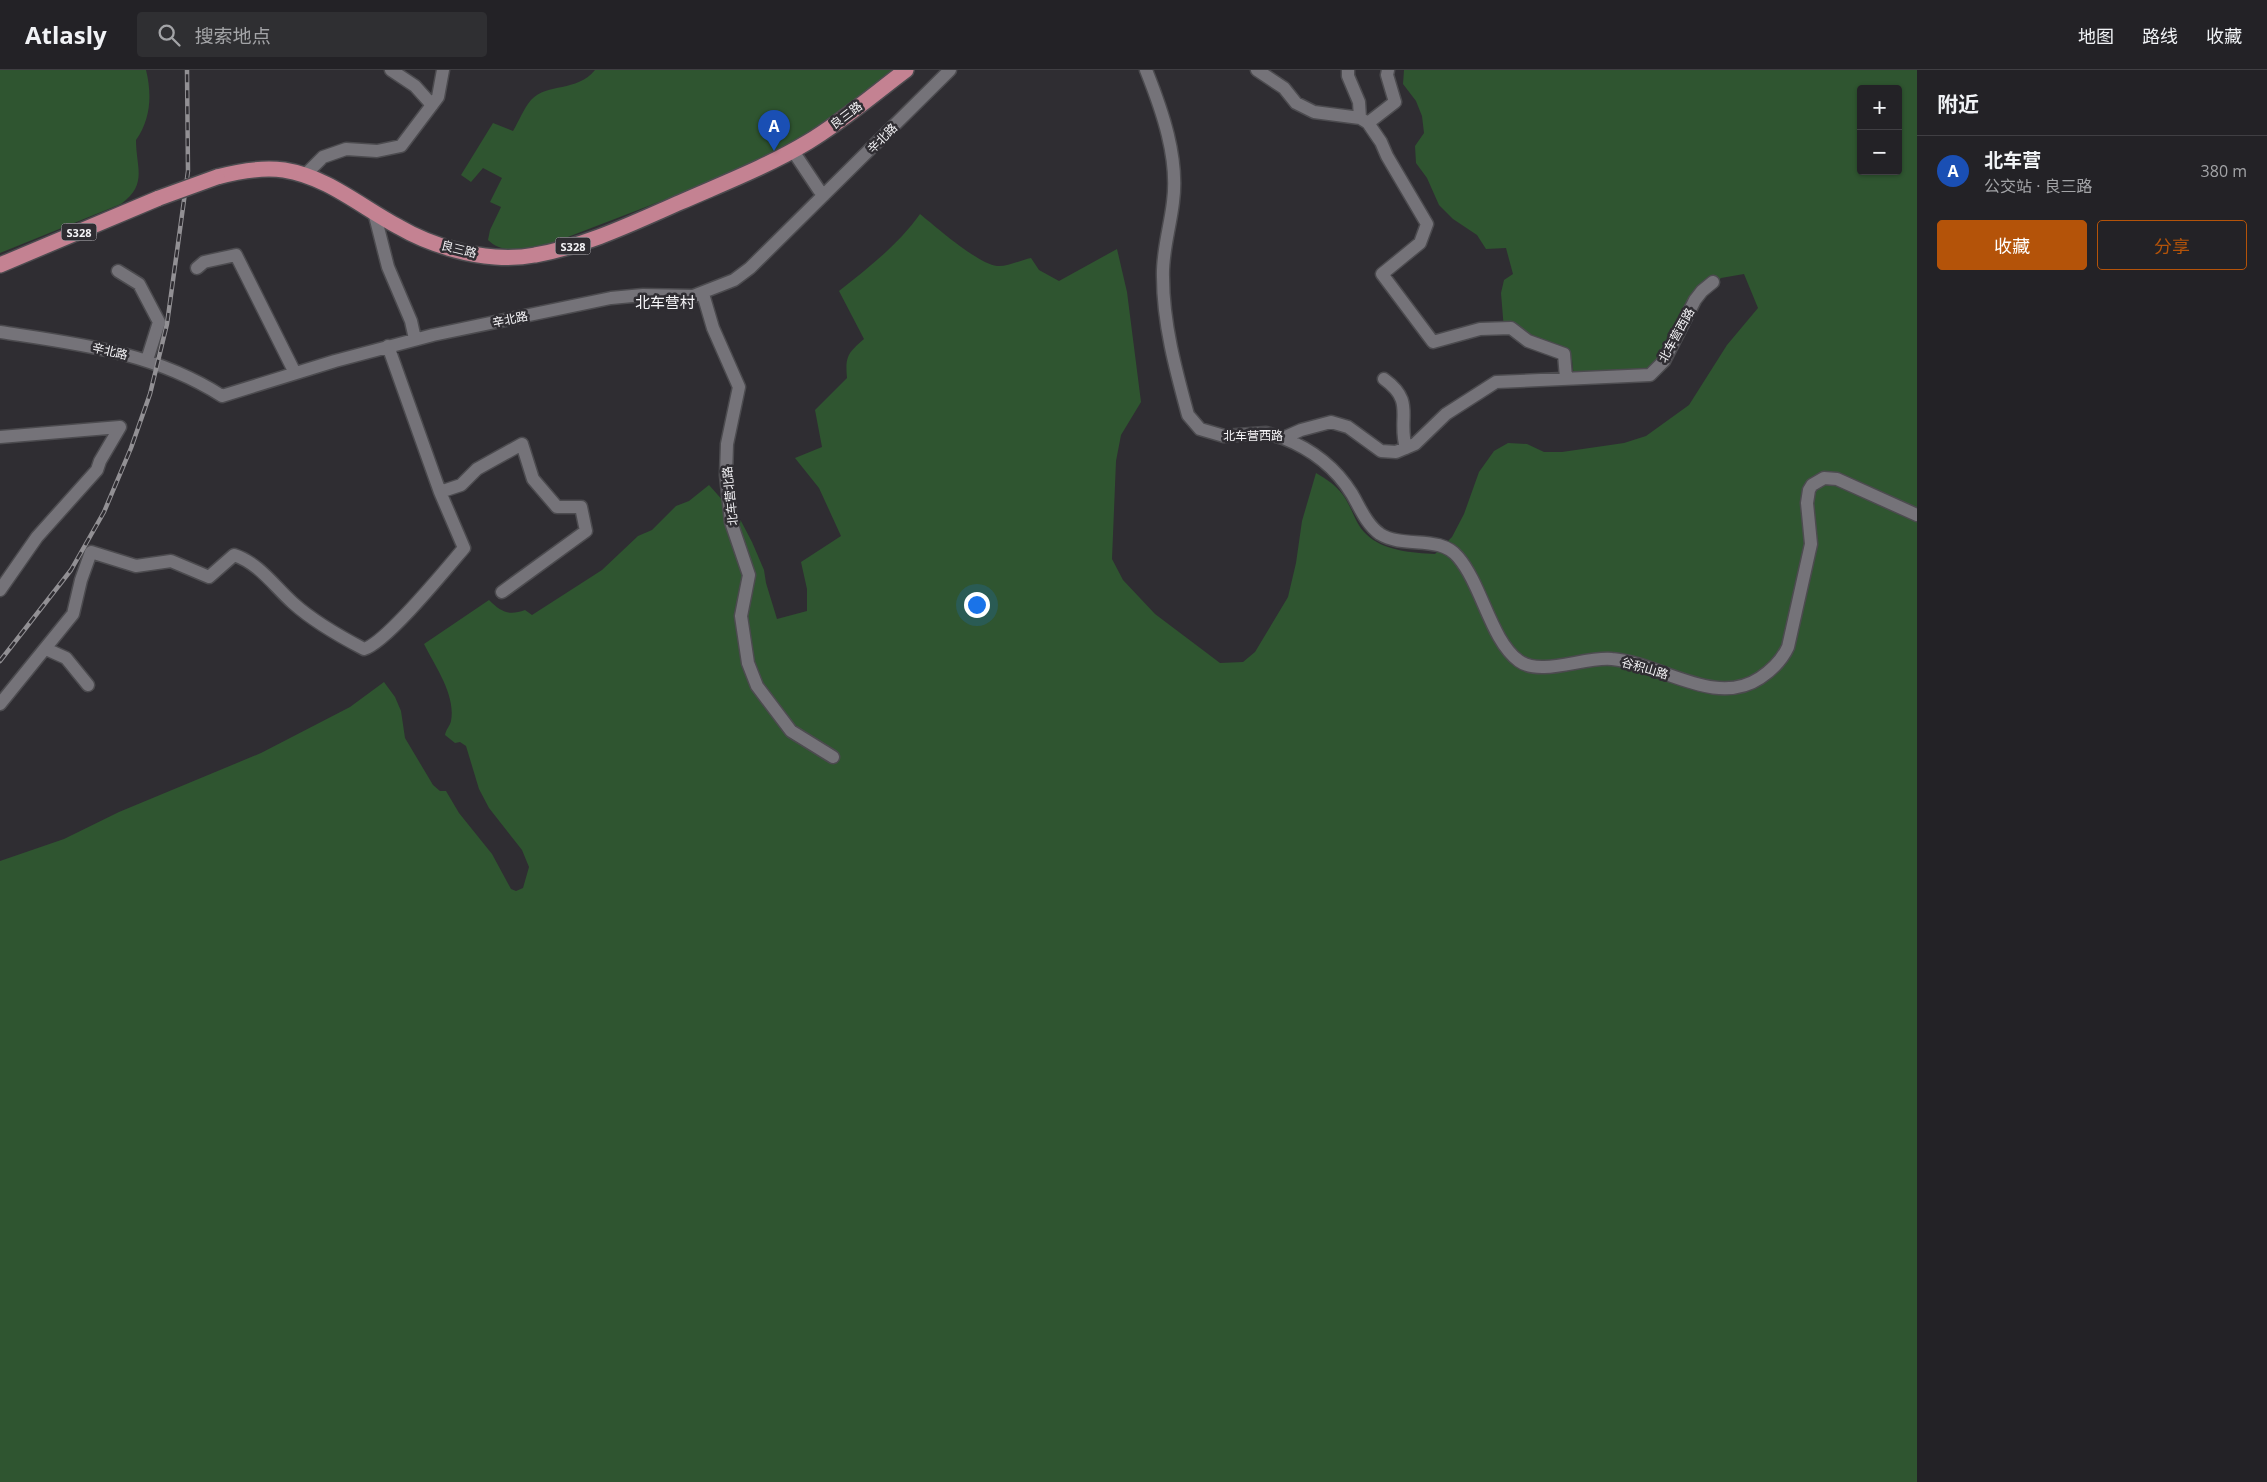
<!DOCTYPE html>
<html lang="zh">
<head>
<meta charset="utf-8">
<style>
  :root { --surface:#232226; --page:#2f2f32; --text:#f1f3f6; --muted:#a3a4a7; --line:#403f43; --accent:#b45309 }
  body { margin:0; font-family:"Open Sans","Noto Sans SC",sans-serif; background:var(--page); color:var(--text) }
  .controls { position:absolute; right:15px; top:15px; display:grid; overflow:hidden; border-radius:5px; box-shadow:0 1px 4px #0004 }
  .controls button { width:45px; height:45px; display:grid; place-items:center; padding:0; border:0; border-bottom:1px solid var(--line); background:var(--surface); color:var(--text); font:25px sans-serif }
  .you { position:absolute; left:976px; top:534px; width:18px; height:18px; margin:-12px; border:4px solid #fff; border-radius:50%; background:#1a73e8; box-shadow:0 0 0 8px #1a73e833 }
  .badge { display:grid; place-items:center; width:32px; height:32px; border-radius:50%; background:var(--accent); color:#fff; font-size:16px; font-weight:700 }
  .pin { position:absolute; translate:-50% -41px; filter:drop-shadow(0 1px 2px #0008) }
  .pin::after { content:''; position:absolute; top:26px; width:18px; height:15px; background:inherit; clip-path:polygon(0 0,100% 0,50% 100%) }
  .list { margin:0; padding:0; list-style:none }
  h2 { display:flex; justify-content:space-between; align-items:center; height:65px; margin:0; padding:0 20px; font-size:21px }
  h2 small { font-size:16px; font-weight:400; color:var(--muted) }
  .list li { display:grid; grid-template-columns:32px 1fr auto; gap:15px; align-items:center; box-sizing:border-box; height:70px; padding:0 20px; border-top:1px solid var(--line) }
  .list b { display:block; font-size:19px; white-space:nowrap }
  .list p { margin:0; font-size:16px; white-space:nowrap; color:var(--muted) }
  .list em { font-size:16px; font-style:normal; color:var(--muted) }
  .actions { display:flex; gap:10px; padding:15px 20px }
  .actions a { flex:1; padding:11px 0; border:1px solid var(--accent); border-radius:5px; text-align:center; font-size:18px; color:var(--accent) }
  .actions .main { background:var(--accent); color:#fff }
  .icon { flex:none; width:28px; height:28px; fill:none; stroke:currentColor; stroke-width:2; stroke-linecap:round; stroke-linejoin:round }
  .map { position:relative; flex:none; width:1917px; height:1412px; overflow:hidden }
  header { display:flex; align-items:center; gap:30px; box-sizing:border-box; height:70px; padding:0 25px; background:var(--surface); border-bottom:1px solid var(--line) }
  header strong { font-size:24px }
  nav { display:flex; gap:28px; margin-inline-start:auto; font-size:18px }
  .search { width:350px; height:45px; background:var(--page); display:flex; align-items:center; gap:12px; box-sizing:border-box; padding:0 18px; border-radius:5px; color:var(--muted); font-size:19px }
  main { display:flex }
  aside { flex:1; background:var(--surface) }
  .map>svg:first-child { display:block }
  .green { fill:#2f5530; fill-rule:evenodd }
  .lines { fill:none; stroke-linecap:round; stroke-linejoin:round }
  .minor-casing { stroke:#4c4b4f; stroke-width:15 }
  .major-casing { stroke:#4c4b4f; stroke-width:18 }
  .minor { stroke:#757379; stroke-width:12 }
  .major { stroke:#c48292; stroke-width:15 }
  .rail-casing { stroke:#929094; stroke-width:4.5 }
  .rail { stroke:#2f2d32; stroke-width:2.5; stroke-dasharray:8; stroke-linecap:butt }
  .major-bridge-casing { stroke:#4c4b4f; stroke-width:18; stroke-linecap:butt }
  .major-bridge { stroke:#c48292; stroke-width:15 }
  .labels { text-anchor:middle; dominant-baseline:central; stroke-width:5; stroke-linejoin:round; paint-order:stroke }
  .shield { fill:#2f2d32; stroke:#bab8bc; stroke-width:1 }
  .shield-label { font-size:11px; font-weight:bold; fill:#f5f4f7 }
  .street-label { font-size:12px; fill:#f5f4f7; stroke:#2f2d32 }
  .quarter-label { font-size:15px; fill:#f5f4f7; stroke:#2f2d32 }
</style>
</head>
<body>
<header>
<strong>Atlasly</strong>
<div class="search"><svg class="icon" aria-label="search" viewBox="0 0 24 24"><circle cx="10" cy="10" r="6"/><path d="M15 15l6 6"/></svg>搜索地点</div>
<nav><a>地图</a><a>路线</a><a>收藏</a></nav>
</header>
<main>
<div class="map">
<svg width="1917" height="1412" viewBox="0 0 1917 1412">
  <rect width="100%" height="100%" fill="#2f2d32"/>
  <path class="green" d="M0,0h146c6,24 5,49 -10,70 0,28 12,44 -15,64l-121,49z
    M595,0h302l-81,62 -92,45 -164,63c-21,7 -54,18 -72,0l2,-10 11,-23 -11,-5 12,-24 -19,-10 -12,14 -10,-7 32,-52 20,8c6,-10 11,-23 18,-31 17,-18 45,-7 64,-30z
    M1404,0h513v1412h-1917v-621l64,-22 55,-27 142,-59 89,-46 34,-25 11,15 6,14 4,27 28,47 7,6h6l13,22 33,41 19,35 5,2 7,-3 6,-21 -7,-17 -33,-42 -10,-19 -13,-43 -6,-4 -5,1 -10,-8c1,-6 5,-9 6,-14 5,-26 -16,-55 -27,-77l65,-44c12,12 20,16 36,10l7,5 70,-45 36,-34 14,-6 24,-24 13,-5 20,-16 32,36 11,21 12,28 2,13 11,36 30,-8v-22l-6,-27 40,-26 -22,-48 -24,-30 27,-11 -7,-37 32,-32c-2,-22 1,-25 17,-39l-25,-48c29,-23 59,-46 81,-77 16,13 58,50 77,52 10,1 24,-6 34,-8l8,12 20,11 58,-32 10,43 14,110 -20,33 -5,26 -4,98 11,21 32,34 65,49 23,-1 12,-10 33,-55 8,-34 6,-42 14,-48c10,6 20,12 27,22 9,12 12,29 23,39 17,17 47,19 69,20l17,-17 12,-23 15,-42 15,-21 14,-8 19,1 17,8h18l62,-9 22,-7 43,-31 38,-60 31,-37 -14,-34 -23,4 -15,14 -54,77 -78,10 -2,-19 -68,-30 -3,-37 3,-13 9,-6 -7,-26 -20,1 -9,-14 -24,-16 -14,-14 -12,-27 -11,-15 -1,-17 9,-13 -2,-17 -6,-15 -13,-17zM1861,19h37v82h-37z"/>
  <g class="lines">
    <g class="minor-casing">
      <path id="minor" d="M391,0l24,16 17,19
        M1146,0c16,40 33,88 27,132 -3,26 -11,50 -10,75 0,47 13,94 25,138l12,14 24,7 42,-3 17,5 18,-8 30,-8 17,5 33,24 15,1 19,-8 31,-30 50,-32 154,-7 14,-14 31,-61 7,-9 11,-9
        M1257,0l27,18 12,15 18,9 46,6 8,5 27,-21 -8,-27 1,-5
        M1348,0v6l11,26 1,16
        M1368,53l13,19 6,14 40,68 -7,19 -38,31 51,68 47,-13 31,-1 17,13 36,13 2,24
        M793,81l26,39 5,5
        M305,105l18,-18 23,-8 31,2 24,-5 37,-49 5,-27
        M374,142l14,55 23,54 4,18
        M197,198l7,-6 32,-7 59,118
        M118,201l21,13 20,38 -12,38
        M703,224l10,34 26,59 -12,57 -1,31 5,47 18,53 -8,41 7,47 9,23 34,45 42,26
        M0,262c79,12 153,20 222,64l113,-35 98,-26 178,-37 32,-3 50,1 41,-16 16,-12 200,-198
        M1384,309c32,23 13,38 22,69
        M0,367l120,-10 -20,34 -3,9 -60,67 -37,53
        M1283,368c28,11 53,30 69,56 8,14 15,31 28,40 24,15 59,0 78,23 24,28 33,84 61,104 22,16 66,-5 93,-2 48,4 103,49 148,19 12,-8 22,-18 28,-31l23,-103 -4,-41 2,-13 3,-5 12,-7 13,1 80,36
        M440,422l21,-7 16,-16 45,-25 11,35 24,28h24l5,24 -84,61
        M46,579l20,9 22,27
        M0,634l73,-90 8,-34 10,-28 45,14 35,-5 38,16 25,-22c25,8 40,31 59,48 21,19 46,33 71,46 22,-6 83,-81 100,-101l-24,-56 -52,-146"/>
    </g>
    <g class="major-casing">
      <path id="major" d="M217,107c22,-6 44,-10 67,-7 44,7 77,37 115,57 17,10 38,18 56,23 25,7 55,10 80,5 51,-9 98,-32 146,-53 43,-19 87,-36 127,-60 35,-21 66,-48 98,-72
        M0,195l159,-67"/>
    </g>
    <use href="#minor" class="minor"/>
    <use href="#major" class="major"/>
    <g class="rail-casing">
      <path id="rail" d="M0,591l71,-91 33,-58 27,-64 19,-54 17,-70 21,-153 -1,-101"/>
    </g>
    <use href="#rail" class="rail"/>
    <g class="major-bridge-casing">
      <path id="major-bridge" d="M159,128l58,-21"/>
    </g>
    <use href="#major-bridge" class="major-bridge"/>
  </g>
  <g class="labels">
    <g class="shield">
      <rect x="61.5" y="153.5" width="35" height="17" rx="4"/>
      <rect x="555.5" y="167.5" width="35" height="17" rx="4"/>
    </g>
    <g class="shield-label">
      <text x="79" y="162">S328</text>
      <text x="573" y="176">S328</text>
    </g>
    <g class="street-label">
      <text transform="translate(846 45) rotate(-37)">良三路</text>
      <text transform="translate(882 68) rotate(-45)">辛北路</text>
      <text transform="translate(459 179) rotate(14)">良三路</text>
      <text transform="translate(510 249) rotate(-12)">辛北路</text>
      <text transform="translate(1676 265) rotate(-61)">北车营西路</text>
      <text transform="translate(110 281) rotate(13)">辛北路</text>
      <text x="1253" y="365">北车营西路</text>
      <text transform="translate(730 426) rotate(-96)">北车营北路</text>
      <text transform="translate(1645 598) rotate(16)">谷积山路</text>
    </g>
    <g class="quarter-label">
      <text x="665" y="232">北车营村</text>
    </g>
  </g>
</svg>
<div class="controls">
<button>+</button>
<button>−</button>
</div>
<div class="you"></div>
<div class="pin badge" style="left:774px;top:81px;background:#1a4fb4">A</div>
</div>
<aside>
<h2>附近<small></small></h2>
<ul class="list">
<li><span class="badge" style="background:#1a4fb4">A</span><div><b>北车营</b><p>公交站 · 良三路</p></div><em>380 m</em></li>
</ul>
<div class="actions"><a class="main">收藏</a><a>分享</a></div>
</aside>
</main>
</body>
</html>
